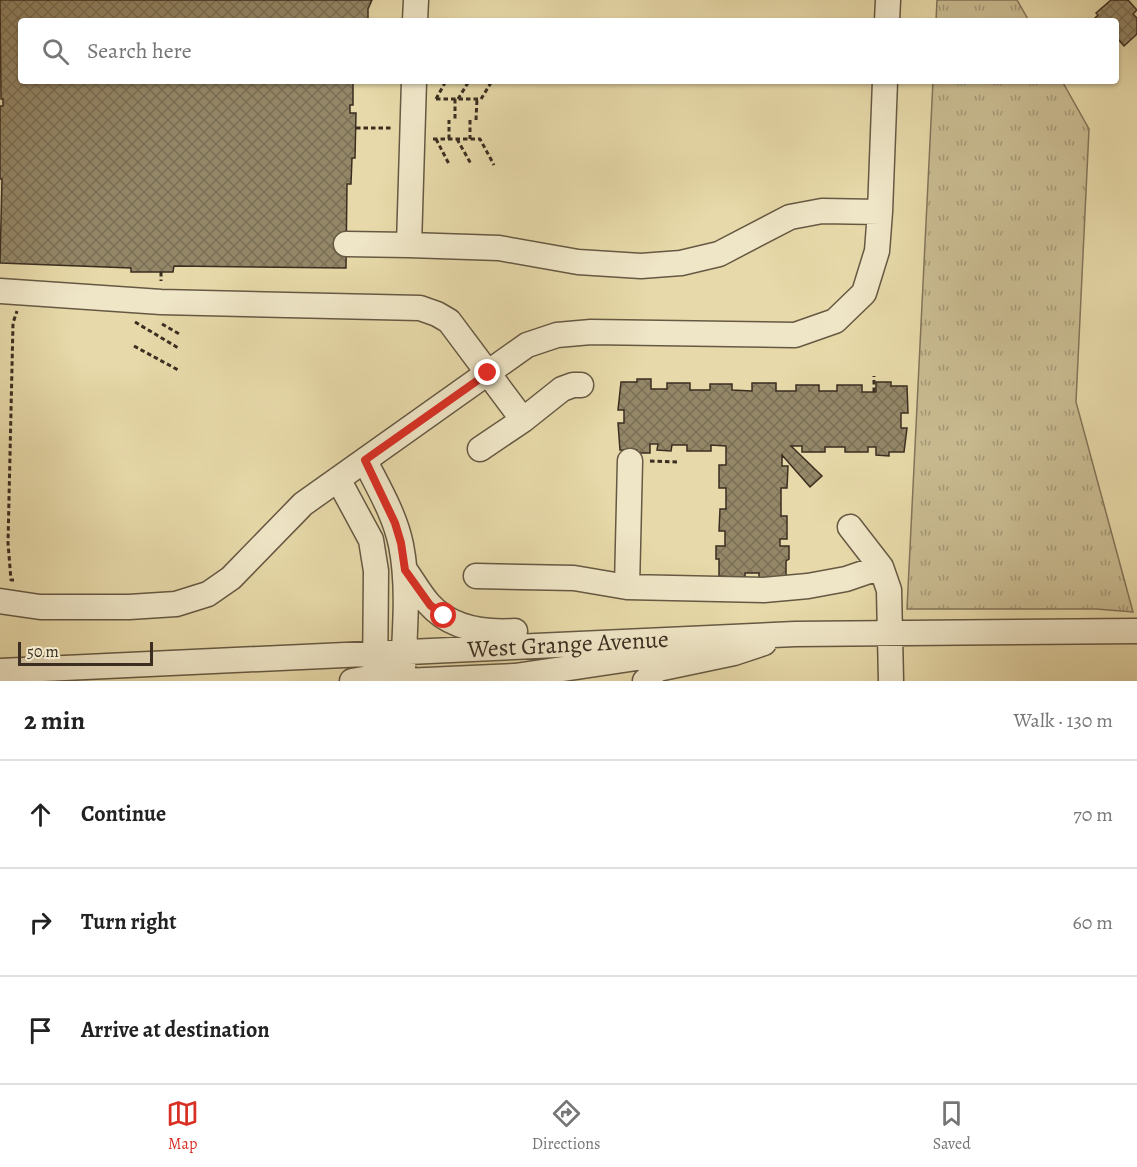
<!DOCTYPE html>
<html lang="en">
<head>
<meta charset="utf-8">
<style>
  :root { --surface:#fff; --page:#f2f2f2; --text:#222; --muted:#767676; --line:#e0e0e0; --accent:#d93025 }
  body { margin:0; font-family:Alegreya,serif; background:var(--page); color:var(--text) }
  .scale { position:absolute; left:18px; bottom:15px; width:135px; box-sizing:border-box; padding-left:6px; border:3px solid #3b2e21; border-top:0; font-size:16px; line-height:21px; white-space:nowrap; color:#3b2e21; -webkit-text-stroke:4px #efe6c7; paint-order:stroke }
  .stop { position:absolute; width:18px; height:18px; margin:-14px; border:4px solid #d93025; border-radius:50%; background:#fff }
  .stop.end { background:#d93025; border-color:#fff; box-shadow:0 2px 6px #0008 }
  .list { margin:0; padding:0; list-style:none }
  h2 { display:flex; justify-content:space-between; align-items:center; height:78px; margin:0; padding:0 24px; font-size:26px }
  h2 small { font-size:20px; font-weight:400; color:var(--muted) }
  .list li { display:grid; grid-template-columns:39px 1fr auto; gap:18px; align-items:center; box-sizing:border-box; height:108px; padding:0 24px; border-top:2px solid var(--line) }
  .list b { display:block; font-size:22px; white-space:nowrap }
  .list em { font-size:20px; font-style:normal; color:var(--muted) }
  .icon { flex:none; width:33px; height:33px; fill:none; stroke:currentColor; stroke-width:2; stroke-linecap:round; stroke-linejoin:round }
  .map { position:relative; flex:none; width:1137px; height:681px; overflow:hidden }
  .search { position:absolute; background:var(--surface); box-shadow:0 2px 4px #0004; left:18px; right:18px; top:18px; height:66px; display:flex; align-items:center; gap:15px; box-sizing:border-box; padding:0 21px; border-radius:6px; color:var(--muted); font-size:22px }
  .sheet { height:402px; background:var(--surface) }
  nav { display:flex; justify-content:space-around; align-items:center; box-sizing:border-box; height:84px; border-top:2px solid var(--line); background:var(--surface); font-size:16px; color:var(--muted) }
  nav a { display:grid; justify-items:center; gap:3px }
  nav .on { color:var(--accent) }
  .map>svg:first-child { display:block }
  .park { fill:url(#park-tufts); stroke:#82755a; stroke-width:1.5 }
  .building { fill:url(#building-cross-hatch); stroke:#3b2e21; stroke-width:1.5 }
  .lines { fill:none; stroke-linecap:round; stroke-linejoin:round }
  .minor-casing { stroke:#665943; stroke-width:27 }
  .path { stroke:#3b2e21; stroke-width:3; stroke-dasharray:4.5 3; stroke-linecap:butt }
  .minor { stroke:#efe6c7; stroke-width:24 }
  .route { stroke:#d93025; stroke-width:8 }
  .labels { text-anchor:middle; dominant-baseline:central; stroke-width:6; stroke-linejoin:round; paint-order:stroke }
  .street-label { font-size:24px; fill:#3b2e21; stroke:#efe6c7 }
</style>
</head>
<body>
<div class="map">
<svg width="1137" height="681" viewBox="0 0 1137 681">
  <defs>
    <pattern id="park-tufts" width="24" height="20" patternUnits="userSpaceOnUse" patternTransform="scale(1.5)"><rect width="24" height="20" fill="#cabc92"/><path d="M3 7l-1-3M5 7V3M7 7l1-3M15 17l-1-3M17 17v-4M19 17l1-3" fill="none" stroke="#a59977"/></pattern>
    <pattern id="building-cross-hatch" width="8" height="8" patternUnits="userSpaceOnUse" patternTransform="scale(1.5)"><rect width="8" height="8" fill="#948768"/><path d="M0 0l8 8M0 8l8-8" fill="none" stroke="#7a6f55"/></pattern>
  </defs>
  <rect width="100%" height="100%" fill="#e7d9a9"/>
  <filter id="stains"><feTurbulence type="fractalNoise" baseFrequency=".00333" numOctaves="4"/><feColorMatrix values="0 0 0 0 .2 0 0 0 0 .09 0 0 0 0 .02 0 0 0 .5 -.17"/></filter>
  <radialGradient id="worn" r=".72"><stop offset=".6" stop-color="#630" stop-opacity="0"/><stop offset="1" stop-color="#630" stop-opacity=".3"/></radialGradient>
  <path class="park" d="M937,0h80l12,21h-93z
    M933,81h129l27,48 -13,273 57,210 -37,-3h-189z"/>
  <path class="building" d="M0,0h372l-4,9v12h-347v60h332v24h-3v8h6l-1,45h-3l-1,26h-4l-1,84 -172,-2 -1,6h-42v-4l-131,-5 2,-84h-2v-73h3v-7h-2z
    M1111,0h17l9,10 -4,4 4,4v16l-13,12 -8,-9v-16h-24l6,-6 -2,-2z
    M637,379h14v10h16v-6h23v7h20v-6h22v6l20,1v-8h24v8h20v-6h23v6h18v-6h25v7h14v-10h15v4h16l1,27h-7v15h6l-3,24h-15v4l-13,-1v-8h-8v5h-23v-5h-20v5h-23v-6h-11l31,30 -12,11 -28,-32v11h6l-1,22h-6v28h6v23h-7v7h9v13l-3,2v16l-27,2v-6h-14v5l-26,-2v-17h-3v-13h9v-15h-6l1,-22h6v-21h-7v-23h7v-19l-15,-1v6h-24v-6h-15l-1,6 -14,-1 1,-6h-8v9h-13v-3h-17l-2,-27h6v-13h-6l3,-28h16z"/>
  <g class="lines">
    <g class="minor-casing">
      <path id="minor" d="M415,21l1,-21
        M887,21l1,-21
        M414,81l-5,164 90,3 79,14 63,4 40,-3 38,-9 71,-37 32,-6 58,1
        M346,244l63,1
        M0,291l161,11 259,6 17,6 12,7 74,99
        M480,449l43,-29 39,-31 11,-4h8
        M365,461c13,26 30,54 36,84 8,40 4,84 2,124
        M338,479l33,61 5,31 -1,110
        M850,527l31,40
        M405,570c8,11 15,24 24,34 22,25 55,29 86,27
        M476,576l98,2 53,9 137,3 44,-4 38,-7 35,-12 8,23 2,91
        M627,587l3,-126
        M0,601l40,6h89l47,-3 32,-10 23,-16 72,-74 224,-159 30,-10 34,-3 204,3 40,-14 29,-28 13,-42 3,-39 5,-131
        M0,671l795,-37 342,-3
        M352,681l23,-4 13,-7
        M404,681l111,-5 135,-20 24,-7
        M645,681l13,-12 76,-16 30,-10"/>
    </g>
    <path class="path" d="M436,99h45l11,-18
      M436,99l10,-18
      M455,99v21
      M458,99l11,-18
      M470,120v19
      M476,120l1,-21
      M356,128h37
      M433,139h47l14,26
      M436,139l13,25
      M449,139v-19
      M457,139l14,25
      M161,272v9
      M135,322l45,27
      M162,324l19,11
      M134,346l46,25
      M874,392v-16
      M650,461l28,1
      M14,580h-3l-3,-37 5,-220 4,-12"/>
    <use href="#minor" class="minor"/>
  </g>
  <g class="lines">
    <path class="route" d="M444,616l-14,-11 -25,-35 -4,-27 -6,-20 -30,-63 123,-87"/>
  </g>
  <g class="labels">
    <g class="street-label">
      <text transform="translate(568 644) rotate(-3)">West Grange Avenue</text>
    </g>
  </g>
  <rect width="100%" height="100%" filter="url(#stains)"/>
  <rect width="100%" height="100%" fill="url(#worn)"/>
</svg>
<div class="scale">50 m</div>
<div class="stop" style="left:444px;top:616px"></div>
<div class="stop end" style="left:488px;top:373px"></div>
<div class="search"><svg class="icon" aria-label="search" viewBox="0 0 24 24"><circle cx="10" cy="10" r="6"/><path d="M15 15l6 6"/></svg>Search here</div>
</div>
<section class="sheet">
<h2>2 min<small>Walk · 130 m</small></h2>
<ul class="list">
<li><svg class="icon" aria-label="ahead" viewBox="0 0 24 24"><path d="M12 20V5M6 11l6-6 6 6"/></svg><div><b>Continue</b></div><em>70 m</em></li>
<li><svg class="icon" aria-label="right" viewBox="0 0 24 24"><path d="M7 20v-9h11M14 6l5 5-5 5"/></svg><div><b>Turn right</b></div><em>60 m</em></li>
<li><svg class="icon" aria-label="arrive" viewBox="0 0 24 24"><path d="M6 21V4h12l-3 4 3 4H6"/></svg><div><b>Arrive at destination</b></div></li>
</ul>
</section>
<nav>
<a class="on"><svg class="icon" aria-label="map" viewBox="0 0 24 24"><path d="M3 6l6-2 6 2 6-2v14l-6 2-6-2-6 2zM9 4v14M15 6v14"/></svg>Map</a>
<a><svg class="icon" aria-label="directions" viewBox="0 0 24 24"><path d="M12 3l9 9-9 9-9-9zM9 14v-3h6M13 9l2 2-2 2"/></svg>Directions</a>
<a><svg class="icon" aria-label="saved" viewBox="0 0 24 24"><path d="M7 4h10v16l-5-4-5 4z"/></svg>Saved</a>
</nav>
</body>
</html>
